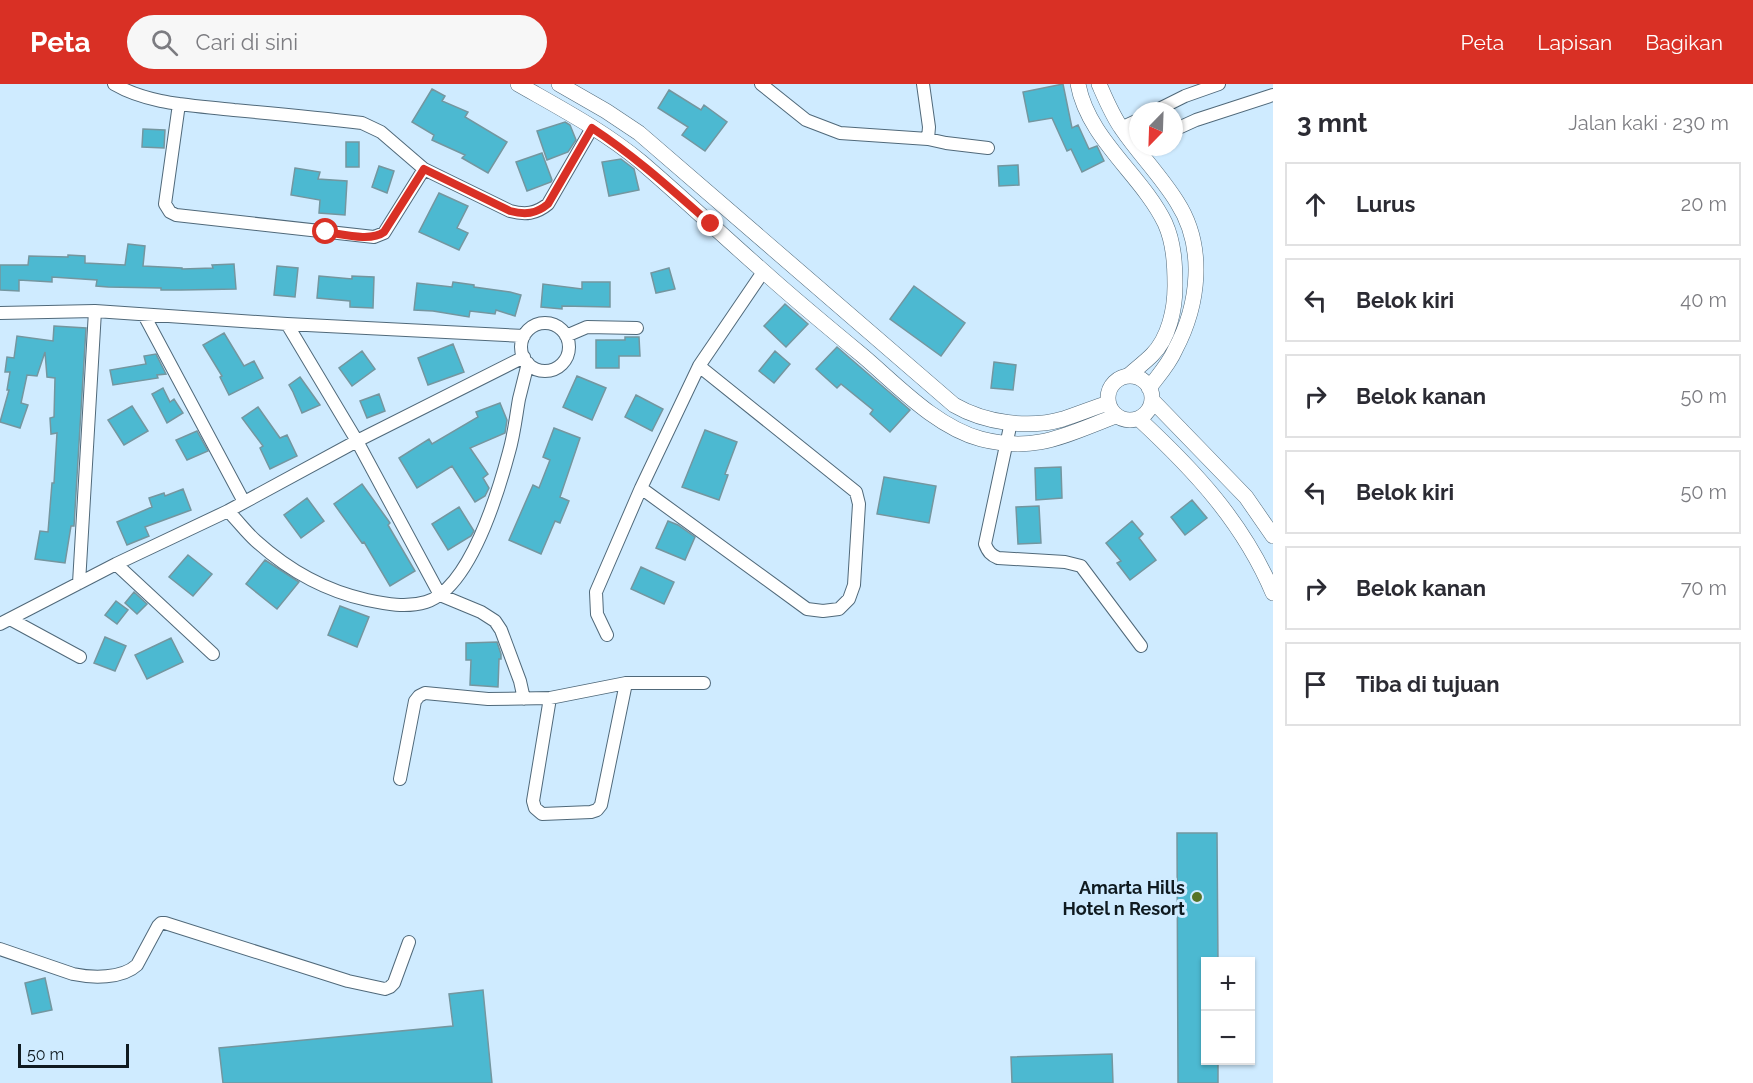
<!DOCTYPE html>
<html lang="id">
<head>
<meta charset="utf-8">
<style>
  :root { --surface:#fff; --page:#f7f7f7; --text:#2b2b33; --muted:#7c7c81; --line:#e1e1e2; --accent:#d93025 }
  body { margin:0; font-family:Raleway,sans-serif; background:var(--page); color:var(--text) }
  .controls { position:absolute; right:18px; bottom:18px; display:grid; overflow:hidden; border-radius:0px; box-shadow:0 2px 4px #0004 }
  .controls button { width:54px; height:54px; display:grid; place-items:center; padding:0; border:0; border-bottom:2px solid var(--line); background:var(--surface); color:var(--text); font:30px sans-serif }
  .compass { position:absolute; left:1129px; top:18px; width:54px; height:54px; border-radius:50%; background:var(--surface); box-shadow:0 2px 4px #0004; rotate:203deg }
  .scale { position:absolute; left:18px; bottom:15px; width:111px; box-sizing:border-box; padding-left:6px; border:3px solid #0f1a20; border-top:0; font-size:16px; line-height:21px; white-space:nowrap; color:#0f1a20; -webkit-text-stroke:4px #cfebff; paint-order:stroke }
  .stop { position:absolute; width:18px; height:18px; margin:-14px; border:4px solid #d93025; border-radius:50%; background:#fff }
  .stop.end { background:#d93025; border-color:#fff; box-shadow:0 2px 6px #0008 }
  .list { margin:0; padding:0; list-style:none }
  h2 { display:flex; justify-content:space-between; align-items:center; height:78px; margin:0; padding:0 24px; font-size:26px }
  h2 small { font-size:20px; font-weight:400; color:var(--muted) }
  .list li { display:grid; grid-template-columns:39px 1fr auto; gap:18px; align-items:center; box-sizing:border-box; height:84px; margin:0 12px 12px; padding:0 12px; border:2px solid var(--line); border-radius:0px }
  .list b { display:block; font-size:22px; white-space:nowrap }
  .list em { font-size:20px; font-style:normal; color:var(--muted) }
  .icon { flex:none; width:33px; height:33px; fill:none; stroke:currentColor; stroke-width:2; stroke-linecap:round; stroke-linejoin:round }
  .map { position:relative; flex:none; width:1273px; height:999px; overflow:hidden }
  header { display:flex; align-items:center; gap:36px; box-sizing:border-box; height:84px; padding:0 30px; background:var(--accent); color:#fff }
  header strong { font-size:28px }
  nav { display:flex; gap:33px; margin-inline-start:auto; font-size:21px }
  .search { width:420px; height:54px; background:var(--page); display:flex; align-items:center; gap:15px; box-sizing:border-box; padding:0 21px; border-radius:33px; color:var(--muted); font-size:22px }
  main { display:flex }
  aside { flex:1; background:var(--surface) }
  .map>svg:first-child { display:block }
  .building { fill:#4cb9d1; stroke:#74969f; stroke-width:1.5 }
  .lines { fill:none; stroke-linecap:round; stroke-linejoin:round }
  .minor-casing { stroke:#50697a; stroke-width:14 }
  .tertiary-casing { stroke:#50697a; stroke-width:16 }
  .minor { stroke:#fff; stroke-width:12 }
  .tertiary { stroke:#fff; stroke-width:15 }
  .route { stroke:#d93025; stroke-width:8 }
  .poi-dot { fill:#587326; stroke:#cfebff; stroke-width:2 }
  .labels { text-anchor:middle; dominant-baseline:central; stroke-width:6; stroke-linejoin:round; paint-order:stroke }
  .poi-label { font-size:18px; font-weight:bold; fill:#0f1a20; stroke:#cfebff; text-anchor:end }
</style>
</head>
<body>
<header>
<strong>Peta</strong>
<div class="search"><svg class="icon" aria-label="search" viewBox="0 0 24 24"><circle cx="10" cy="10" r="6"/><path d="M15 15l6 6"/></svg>Cari di sini</div>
<nav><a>Peta</a><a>Lapisan</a><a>Bagikan</a></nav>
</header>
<main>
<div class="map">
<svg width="1273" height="999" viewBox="0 0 1273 999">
  <rect width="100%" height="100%" fill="#cfebff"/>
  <path class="building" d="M1063,0l9,44 6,-3 11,24 8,-3 7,15 -22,11 -11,-23 -4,2 -15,-33 -23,4 -6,-30z
    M432,5l13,7 -3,5 26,11 -3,5 42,25 -19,31 -26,-15 3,-3 -33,-15 2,-5 -22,-13z
    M669,6l32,20 3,-5 23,17 -22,29 -23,-16 6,-8 -30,-19z
    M565,38l5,3 6,15 -8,12 -21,8 -10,-29z
    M143,45l22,1 -1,18 -22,-1z
    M346,58h13v25h-13z
    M542,69l10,27 -1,2 -24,9 -11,-29z
    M621,75l13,10 5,21 -30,6 -7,-34z
    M1018,81l1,20 -20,1 -1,-20z
    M379,82l15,5 -7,22 -15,-6z
    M295,84l25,4 -2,7 29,2 -2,34 -26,-2 1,-13 -29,-5z
    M439,109l29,13 -11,22 11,5 -9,17 -40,-18z
    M128,160l17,2 -2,20 39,2v1l31,-1 -1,-3 22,-1 2,25 -55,1h-20v-2l-53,-1 -12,-1 1,-6 -45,-3v5l-33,-2v11l-19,-1v-25h28l1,-9 39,1v-2l17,1v7l40,2z
    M277,182l21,2 -3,29 -21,-2z
    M669,184l6,21 -19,4 -5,-20z
    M319,192l33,3v-3l22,1 -1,31 -23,-1v-6l-33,-3z
    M453,198l21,3v2l36,5 11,3 -6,21 -19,-6 -1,4 -25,-3 -1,6 -36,-6 -19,-1 3,-27 35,4z
    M582,198h28v25l-48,-1v3l-21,-2 2,-23 39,5z
    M914,202l51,37 -24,33 -51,-37z
    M785,220l23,20 -22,23 -22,-21z
    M54,242l32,2 -12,198h-3l-6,37 -30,-4 5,-28 8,1 4,-49h2l3,-50 -6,1 -1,-16 4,-1 1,-39 -8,-1 -2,-25 -8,24 -10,-1 -6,28 7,2 -8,23 -20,-6 9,-32h-2l3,-18h-5l2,-15 7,1 3,-22 36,5z
    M224,249l20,33 10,-5 9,17 -34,17 -9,-18 2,-1 -19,-31z
    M625,253h14l1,19h-21v12h-23v-28h29z
    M453,260l11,28 -36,13 -10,-27z
    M837,263l73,63 -20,22 -20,-18 3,-4 -32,-26 -4,4 -21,-19z
    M362,267l13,18 -23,17 -13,-18z
    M775,267l15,13 -16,19 -15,-12z
    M156,270l10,20 -9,1 1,3 -45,7 -3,-15 36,-6 -2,-8z
    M994,278l22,3 -3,25 -22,-2z
    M577,292l29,12 -14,32 -29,-13z
    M300,293l20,28 -18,8 -9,-21 -4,-7z
    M163,304l7,14 4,-3 9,14 -16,10 -15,-29z
    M379,310l6,17 -18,7 -7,-17z
    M636,311l27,14 -11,22 -27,-14z
    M500,319l7,17 -2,13 -35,15 18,26 -5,4 6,10 -4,8 -10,6 -23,-36 -35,22 -18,-30 30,-19 3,5 46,-27 -2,-5z
    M132,322l16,25 -24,14 -16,-25z
    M258,323l22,31 7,-3 10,21 -27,13 -10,-21 3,-2 -21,-28z
    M554,344l26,10 -20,59 9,4 -9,22 -5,-2 -14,33 -32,-14 24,-55 6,3 11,-28 -7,-3z
    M705,346l32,12 -12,32 3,1 -9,25 -37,-13z
    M197,347l11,20 -21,9 -11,-20z
    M1061,383l1,31 -26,2 -1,-32z
    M884,393l52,9 -7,37 -52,-9z
    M362,400l28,39 -2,2 27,46 -25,15 -26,-44 -2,1 -28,-39z
    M183,405l8,21 -46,17 4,9 -22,9 -10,-23 35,-15 -3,-9 15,-5 1,3z
    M307,414l17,23 -23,17 -17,-23z
    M1192,416l15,18 -22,17 -14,-18z
    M1039,422l2,37 -23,1 -2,-37z
    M459,423l15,24 -3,5 -23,14 -16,-26z
    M668,437l10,4 17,12 -10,23 -29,-12z
    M1132,437l11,13 -4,4 17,22 -26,20 -13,-17 4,-2 -15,-18z
    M188,471l24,19 -19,22 -24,-19z
    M265,476l34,22 -22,27 -31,-25z
    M641,483l33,15 -10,22 -33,-15z
    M134,508l13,12 -10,10 -12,-11z
    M116,517l12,9 -11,14 -12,-9z
    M340,522l29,11 -12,30 -29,-12z
    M105,553l21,9 -11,25 -21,-8z
    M171,554l12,24 -36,17 -12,-24z
    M497,558l4,12v5h-2l-1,28 -28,-2 1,-25h-5v-17z
    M1177,749h40l1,129h-12v98h12v23h-40z
    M45,894l7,32 -20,4 -7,-31z
    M483,906l9,93h-269l-4,-35 234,-22 -4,-32z
    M1112,970l1,29h-101l-1,-26z"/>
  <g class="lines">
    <g class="minor-casing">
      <path id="minor" d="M114,0c36,21 80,21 120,26 43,4 85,8 128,13l19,9 43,37 86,42c15,4 26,3 38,-7l44,-76
        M761,0l45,36 34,13 88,6 18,4 42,5
        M923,0l6,43 -1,12
        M179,20l-14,100 5,8 6,3 198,22 10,-4 40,-64
        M1155,27l30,-15 34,-12
        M1121,44l17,-8
        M1174,46l22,-10 77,-25
        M0,229l95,-2 192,13 237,12
        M144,231l100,187
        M521 263a24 24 0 1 1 48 0a24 24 0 1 1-48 0Z
        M287,240l70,117 83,154 41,17 14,9 6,9 19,51 4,18
        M566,252l21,-9 50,1
        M1011,338l-26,122c3,8 6,11 13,14l67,4 16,4 60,80
        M641,404l166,121 16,2 16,-2 10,-10 5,-14 5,-81 -3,-12 -157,-126
        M228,427c10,10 18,21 28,30 32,29 70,50 111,59 19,4 39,8 59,2 44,-14 72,-109 83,-150 5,-17 7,-36 10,-53 3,-12 6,-24 9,-36
        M116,480l97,90
        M79,499l16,-272
        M10,535l70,38
        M0,540l116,-60 112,-53 129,-70 167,-84
        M607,551l-10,-21 -1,-22 45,-104 58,-122 64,-94
        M550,614l-17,103 2,7 7,6 49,-2 6,-2 4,-5 25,-122
        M400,695l15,-78 4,-5 6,-3 63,6 62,-1 76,-15h78
        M0,865l73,25c19,4 49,5 64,-9l21,-39 3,-3h4l183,58 37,8 5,-2 4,-4 15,-41"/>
    </g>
    <g class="tertiary-casing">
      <path id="tertiary" d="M518,0c42,24 86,47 123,78 41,35 81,73 122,109 32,29 66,57 100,85 34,29 73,71 118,83 55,14 84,-4 135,-23
        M559,0l47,27 33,22 315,272c31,18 75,24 109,14 15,-5 30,-11 45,-16
        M1078,0c10,55 64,91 87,139 9,20 10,42 10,63 0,23 -6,52 -23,69 -7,7 -16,14 -24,21
        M1099,0c7,16 13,31 23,45 17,25 39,47 55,73 29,45 22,103 -2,148 -6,14 -17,26 -26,38
        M1108 314a22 22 0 1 1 44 0a22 22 0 1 1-44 0Z
        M1152,316l94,97 27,39
        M1139,335c55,51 104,103 134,174"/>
    </g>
    <use href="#minor" class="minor"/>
    <use href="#tertiary" class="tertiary"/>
  </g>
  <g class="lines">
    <path class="route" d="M326,148c16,2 45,10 58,0l40,-63 86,42c15,4 26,3 38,-7l44,-76c44,29 79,61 119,96"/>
  </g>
  <circle class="poi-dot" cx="1197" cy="813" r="6"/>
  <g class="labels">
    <g class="poi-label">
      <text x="1185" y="803">Amarta Hills<tspan x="1185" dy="21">Hotel n Resort</tspan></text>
    </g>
  </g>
</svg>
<div class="controls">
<button>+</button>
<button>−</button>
</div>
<svg class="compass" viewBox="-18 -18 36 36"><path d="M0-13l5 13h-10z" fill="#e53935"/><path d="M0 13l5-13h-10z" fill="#7c7c81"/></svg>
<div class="scale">50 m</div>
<div class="stop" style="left:326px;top:148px"></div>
<div class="stop end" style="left:711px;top:140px"></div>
</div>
<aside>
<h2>3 mnt<small>Jalan kaki · 230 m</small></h2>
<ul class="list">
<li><svg class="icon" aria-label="ahead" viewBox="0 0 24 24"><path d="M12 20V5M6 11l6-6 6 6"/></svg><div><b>Lurus</b></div><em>20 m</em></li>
<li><svg class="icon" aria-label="left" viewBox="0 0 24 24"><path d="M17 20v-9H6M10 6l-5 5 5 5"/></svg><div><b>Belok kiri</b></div><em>40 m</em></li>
<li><svg class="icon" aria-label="right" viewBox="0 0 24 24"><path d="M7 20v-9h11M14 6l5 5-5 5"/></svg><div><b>Belok kanan</b></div><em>50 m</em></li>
<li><svg class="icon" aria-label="left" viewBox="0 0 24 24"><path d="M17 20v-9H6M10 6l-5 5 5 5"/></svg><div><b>Belok kiri</b></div><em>50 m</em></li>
<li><svg class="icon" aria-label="right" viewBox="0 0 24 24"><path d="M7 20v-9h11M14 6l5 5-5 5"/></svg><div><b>Belok kanan</b></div><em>70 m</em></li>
<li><svg class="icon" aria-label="arrive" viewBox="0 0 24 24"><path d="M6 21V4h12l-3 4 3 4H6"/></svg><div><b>Tiba di tujuan</b></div></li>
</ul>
</aside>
</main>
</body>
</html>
